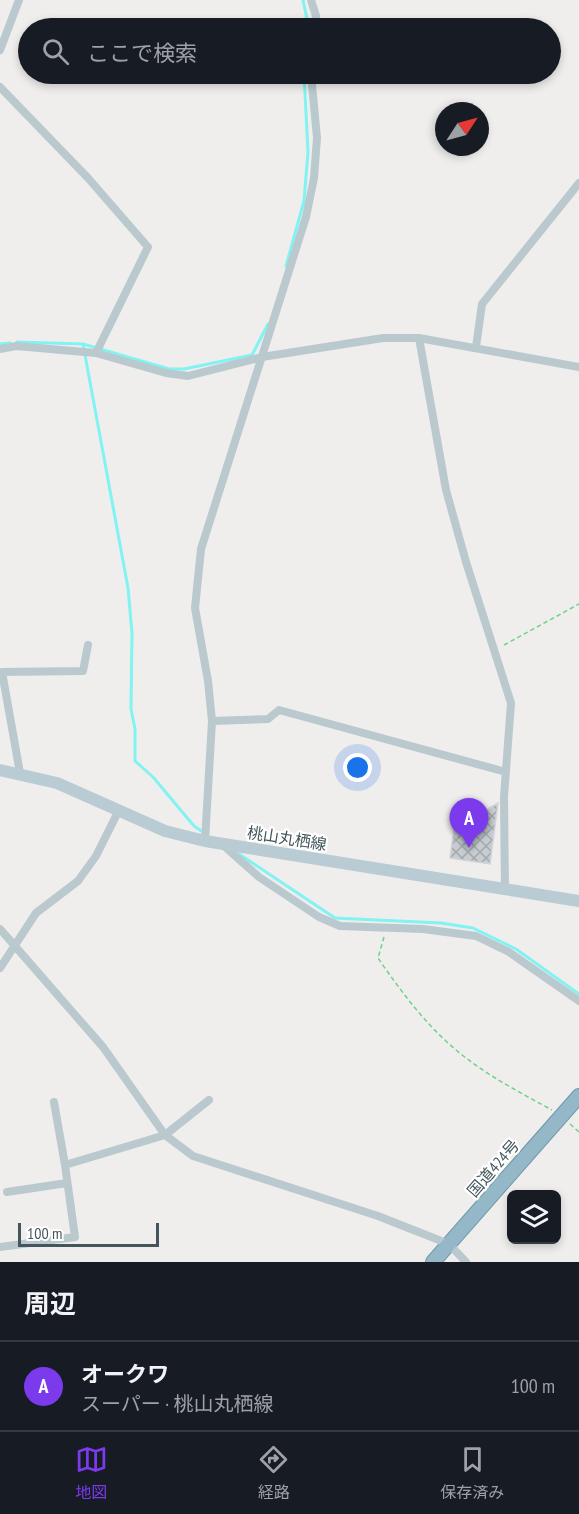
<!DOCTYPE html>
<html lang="ja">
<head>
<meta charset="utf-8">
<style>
  :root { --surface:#171b24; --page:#242831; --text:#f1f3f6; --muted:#9ea1a6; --line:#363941; --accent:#7c3aed }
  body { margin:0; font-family:"PT Sans Narrow","Noto Sans JP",sans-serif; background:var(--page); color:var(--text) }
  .controls { position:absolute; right:18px; bottom:18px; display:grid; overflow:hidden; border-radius:9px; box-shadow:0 3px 9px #0003 }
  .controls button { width:54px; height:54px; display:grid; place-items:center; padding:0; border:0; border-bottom:2px solid var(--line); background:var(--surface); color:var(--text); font:30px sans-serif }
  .compass { position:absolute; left:435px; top:102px; width:54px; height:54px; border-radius:50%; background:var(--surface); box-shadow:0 3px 9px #0003; rotate:54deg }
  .scale { position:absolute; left:18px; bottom:15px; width:141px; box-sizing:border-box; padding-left:6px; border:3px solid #44565c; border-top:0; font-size:16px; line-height:21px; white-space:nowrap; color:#44565c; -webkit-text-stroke:4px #fff; paint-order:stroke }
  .you { position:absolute; left:358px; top:768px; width:21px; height:21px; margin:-15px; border:4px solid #fff; border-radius:50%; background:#1a73e8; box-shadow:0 0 0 9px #1a73e833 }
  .badge { display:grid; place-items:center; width:39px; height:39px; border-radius:50%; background:var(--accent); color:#fff; font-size:20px; font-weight:700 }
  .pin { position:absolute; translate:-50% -50px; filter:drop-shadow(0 2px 3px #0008) }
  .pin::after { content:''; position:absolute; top:32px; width:21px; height:18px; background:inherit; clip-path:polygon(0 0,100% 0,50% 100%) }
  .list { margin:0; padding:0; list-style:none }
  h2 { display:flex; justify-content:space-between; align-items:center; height:78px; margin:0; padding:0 24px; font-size:26px }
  h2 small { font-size:20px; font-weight:400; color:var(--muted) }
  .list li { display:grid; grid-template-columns:39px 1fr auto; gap:18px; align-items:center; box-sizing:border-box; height:90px; padding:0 24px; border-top:2px solid var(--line) }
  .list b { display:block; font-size:22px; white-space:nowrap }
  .list p { margin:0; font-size:20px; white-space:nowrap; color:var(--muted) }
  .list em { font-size:20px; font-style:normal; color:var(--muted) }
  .icon { flex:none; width:33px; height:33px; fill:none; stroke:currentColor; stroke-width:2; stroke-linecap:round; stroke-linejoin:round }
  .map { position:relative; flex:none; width:579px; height:1262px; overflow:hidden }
  .search { position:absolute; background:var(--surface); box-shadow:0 3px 9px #0003; left:18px; right:18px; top:18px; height:66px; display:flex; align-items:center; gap:15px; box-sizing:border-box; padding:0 21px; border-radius:33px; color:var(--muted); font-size:22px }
  .sheet { height:168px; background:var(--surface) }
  nav { display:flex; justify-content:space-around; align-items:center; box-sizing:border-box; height:84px; border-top:2px solid var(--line); background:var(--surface); font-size:16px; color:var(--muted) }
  nav a { display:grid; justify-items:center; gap:3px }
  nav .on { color:var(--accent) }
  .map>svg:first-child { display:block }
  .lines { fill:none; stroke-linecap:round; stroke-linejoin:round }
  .stream { stroke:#80f3f2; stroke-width:3 }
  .building { fill:url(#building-cross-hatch); stroke:#d0d5d9; stroke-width:1.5 }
  .trunk-casing { stroke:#6c98ac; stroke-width:16 }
  .path { stroke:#6cd38a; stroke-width:1.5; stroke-dasharray:4.5 3; stroke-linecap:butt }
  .minor { stroke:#bac9ce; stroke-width:8 }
  .secondary { stroke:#b9cbd3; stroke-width:12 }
  .trunk { stroke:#95b8c8; stroke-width:14 }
  .labels { text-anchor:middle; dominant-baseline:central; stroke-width:4.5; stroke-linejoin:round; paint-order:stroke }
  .street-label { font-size:16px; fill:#44565c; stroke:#fff }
</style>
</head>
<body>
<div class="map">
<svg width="579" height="1262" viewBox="0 0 579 1262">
  <defs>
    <pattern id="building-cross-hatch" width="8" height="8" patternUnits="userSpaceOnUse" patternTransform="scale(1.5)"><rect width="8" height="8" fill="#c6ccd0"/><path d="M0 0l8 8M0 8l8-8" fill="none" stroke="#a2a8ac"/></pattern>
  </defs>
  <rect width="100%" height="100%" fill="#f0eded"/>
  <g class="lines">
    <path class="stream" d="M303,0l4,19 -1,9
      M286,266l18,-65 4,-49 -4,-78
      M17,342l66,2 86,25h15l68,-14 16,-31
      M0,344l10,-1
      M83,344l45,244 4,45 -1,76 4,20v32l18,16 41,49 9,6
      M239,854l96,64 106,5 32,5 43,21 63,45"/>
  </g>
  <path class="building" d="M498,803l-8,61 -40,-6 4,-30z"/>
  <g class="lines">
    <g class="trunk-casing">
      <path id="trunk" d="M433,1262l146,-166"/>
    </g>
    <path class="path" d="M504,645l75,-41
      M384,937l-6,21c22,32 47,66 77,91 29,25 64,43 97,61
      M570,1124l9,8"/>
    <path class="minor" d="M311,0l5,16 -2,12
      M0,50l19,-50
      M0,87l88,91 60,69 -52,106
      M419,338l27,152 20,72 45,141 -7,94 1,94
      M476,347l6,-43 97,-121
      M0,349l16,-3 80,7 70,20 22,3 74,-19 121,-19h36l160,29
      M212,721l56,-2 11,-9 227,62
      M20,773l-18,-101 81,-1 5,-26
      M205,841l7,-120 -4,-40 -13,-73 6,-59 105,-332 8,-39 3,-40 -6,-64
      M223,845l36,32 60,40 21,9 83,3 53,7 33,16 70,49
      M0,929l103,118 62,88 28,21 185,60 71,28 17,18
      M0,968l36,-55 42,-32 18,-25 23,-46
      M54,1102l11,63
      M7,1192l60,-9
      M0,1247l75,-10 -10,-72 100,-30 44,-35"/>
    <path class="secondary" d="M0,770l57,13 108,48 40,10 374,60"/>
    <use href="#trunk" class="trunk"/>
  </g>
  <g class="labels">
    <g class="street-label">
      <text transform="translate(287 838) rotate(9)">桃山丸栖線</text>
      <text transform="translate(493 1168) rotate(-49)">国道424号</text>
    </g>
  </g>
</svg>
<div class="controls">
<button><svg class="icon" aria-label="layers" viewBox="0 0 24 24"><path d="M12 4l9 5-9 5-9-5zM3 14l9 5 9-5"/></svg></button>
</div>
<svg class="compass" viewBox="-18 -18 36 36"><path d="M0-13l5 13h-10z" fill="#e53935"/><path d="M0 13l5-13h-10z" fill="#9ea1a6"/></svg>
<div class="scale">100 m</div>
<div class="you"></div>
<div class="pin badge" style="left:469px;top:848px">A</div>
<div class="search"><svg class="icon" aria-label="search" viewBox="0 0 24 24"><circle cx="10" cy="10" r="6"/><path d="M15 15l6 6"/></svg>ここで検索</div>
</div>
<section class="sheet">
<h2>周辺<small></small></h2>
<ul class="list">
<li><span class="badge">A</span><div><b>オークワ</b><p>スーパー · 桃山丸栖線</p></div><em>100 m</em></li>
</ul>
</section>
<nav>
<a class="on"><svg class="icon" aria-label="map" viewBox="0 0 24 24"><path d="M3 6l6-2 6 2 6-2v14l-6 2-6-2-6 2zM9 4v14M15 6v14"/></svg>地図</a>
<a><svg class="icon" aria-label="directions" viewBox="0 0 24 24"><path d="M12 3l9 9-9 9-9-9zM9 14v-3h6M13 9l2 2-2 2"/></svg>経路</a>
<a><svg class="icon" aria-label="saved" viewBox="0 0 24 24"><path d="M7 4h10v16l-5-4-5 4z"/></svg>保存済み</a>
</nav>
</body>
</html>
